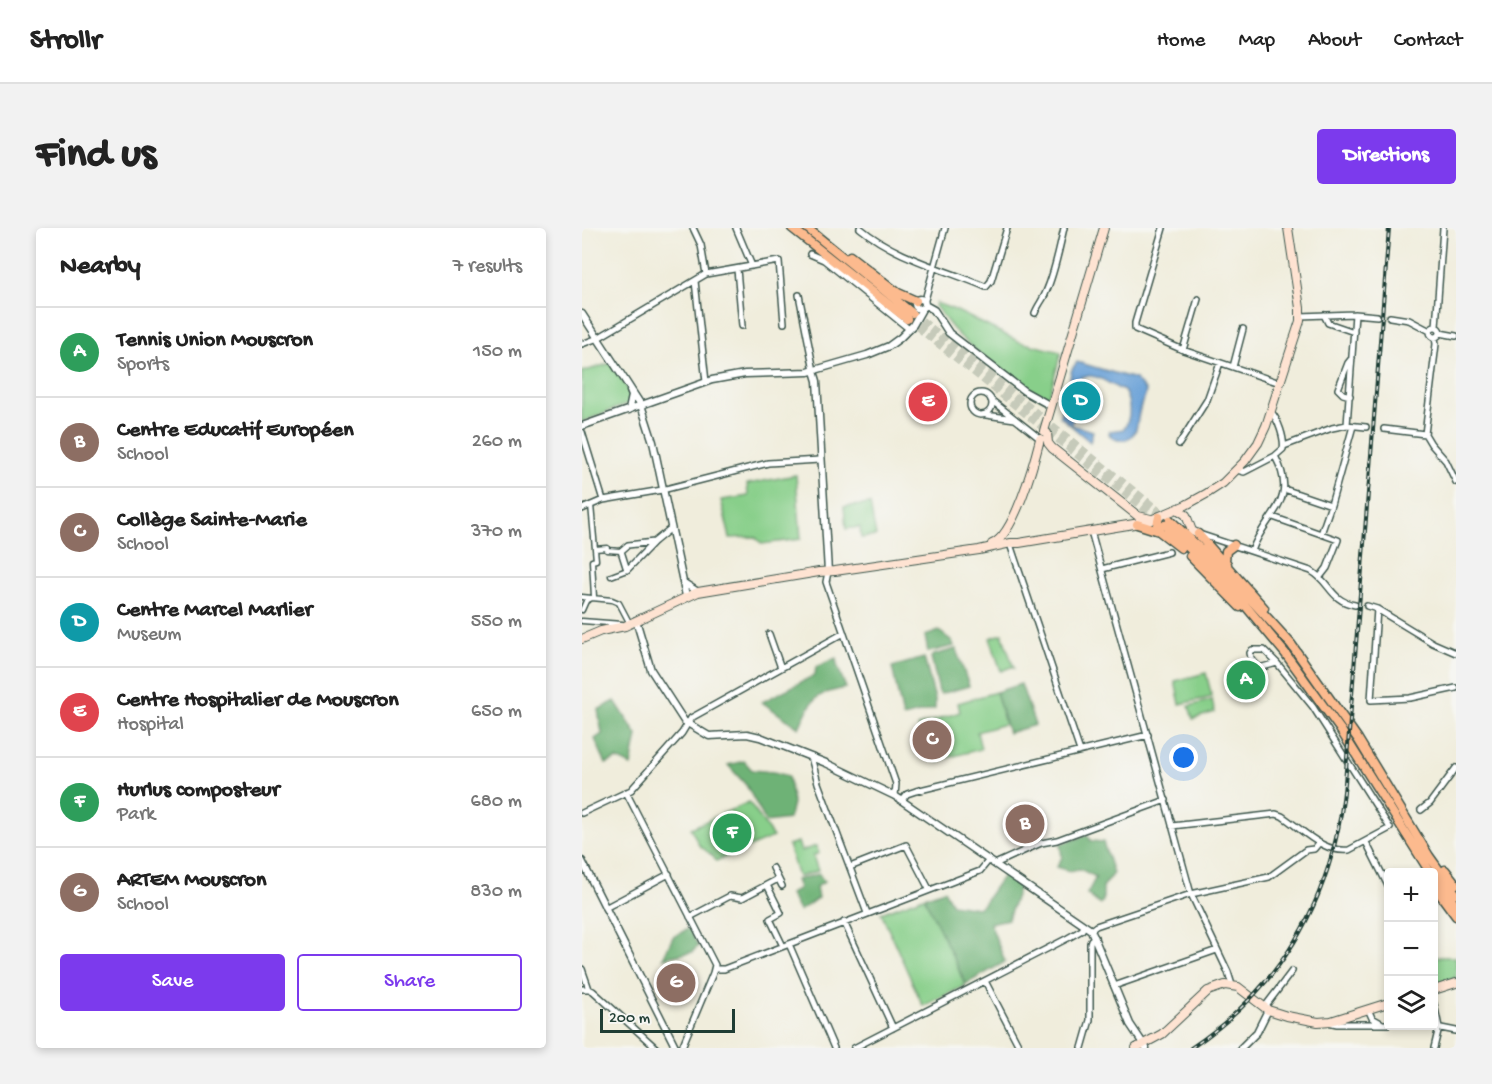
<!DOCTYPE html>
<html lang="en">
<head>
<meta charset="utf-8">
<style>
  :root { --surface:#fff; --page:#f2f2f2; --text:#222; --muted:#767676; --line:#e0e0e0; --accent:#7c3aed }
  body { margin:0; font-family:"Gochi Hand",sans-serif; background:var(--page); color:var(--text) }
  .controls { position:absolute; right:18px; bottom:18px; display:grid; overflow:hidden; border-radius:6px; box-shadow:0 3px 9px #0003 }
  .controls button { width:54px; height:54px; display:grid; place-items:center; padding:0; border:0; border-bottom:2px solid var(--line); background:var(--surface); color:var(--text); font:30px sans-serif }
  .scale { position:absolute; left:18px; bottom:15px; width:135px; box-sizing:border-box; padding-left:6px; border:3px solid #1f3d34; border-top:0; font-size:16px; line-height:21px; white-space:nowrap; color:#1f3d34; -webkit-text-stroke:4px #f6f6f2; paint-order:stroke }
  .you { position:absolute; left:602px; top:530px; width:21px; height:21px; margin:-15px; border:4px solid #fff; border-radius:50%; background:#1a73e8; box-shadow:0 0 0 9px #1a73e833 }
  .badge { display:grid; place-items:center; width:39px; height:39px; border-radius:50%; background:var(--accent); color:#fff; font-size:20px; font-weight:700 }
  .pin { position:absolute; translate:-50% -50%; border:3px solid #fff; box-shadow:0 2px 6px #0006 }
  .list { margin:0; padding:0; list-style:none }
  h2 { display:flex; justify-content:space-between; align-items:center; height:78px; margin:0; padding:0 24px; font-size:26px }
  h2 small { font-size:20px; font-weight:400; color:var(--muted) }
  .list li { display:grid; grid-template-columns:39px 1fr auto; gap:18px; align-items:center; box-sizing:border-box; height:90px; padding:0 24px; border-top:2px solid var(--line) }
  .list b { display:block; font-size:22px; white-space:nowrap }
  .list p { margin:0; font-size:20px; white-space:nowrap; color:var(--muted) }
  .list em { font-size:20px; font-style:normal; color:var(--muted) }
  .actions { display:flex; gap:12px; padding:18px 24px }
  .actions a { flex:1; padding:14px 0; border:2px solid var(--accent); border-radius:6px; text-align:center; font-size:21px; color:var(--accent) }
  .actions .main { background:var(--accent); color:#fff }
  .icon { flex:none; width:33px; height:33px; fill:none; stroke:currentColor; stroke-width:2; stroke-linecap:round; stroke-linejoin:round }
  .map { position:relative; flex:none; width:874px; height:820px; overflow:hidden; border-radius:6px }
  header { display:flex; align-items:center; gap:36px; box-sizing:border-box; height:84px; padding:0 30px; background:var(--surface); border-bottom:2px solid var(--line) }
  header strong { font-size:28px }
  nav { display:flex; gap:33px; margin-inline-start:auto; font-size:21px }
  .intro { display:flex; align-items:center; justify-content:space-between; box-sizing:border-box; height:144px; padding:0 36px }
  h1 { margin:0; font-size:42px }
  .button { padding:15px 27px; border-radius:6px; background:var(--accent); color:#fff; font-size:21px; font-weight:700 }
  main { display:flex; gap:36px; padding:0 36px }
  aside { flex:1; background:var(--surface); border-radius:6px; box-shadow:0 3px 9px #0003 }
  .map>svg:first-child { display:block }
  .green { fill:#88cf8a; stroke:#54865f; stroke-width:1.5 }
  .forest { fill:#6eb276; stroke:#467855; stroke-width:1.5 }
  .water { fill:#69a0d7; stroke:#446e86; stroke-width:1.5 }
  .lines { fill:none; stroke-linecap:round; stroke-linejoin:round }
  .minor-tunnel { stroke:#c6caba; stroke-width:5; stroke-dasharray:5 2.5; stroke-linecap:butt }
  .trunk-tunnel { stroke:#c6caba; stroke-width:8; stroke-dasharray:8 4; stroke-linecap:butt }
  .pedestrian-casing { stroke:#3e574d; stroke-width:7 }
  .minor-casing { stroke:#3e574d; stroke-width:8 }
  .tertiary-casing { stroke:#3e574d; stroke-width:9 }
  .secondary-casing { stroke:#3e574d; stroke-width:10 }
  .trunk-casing { stroke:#3e574d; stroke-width:11 }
  .pedestrian { stroke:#fff; stroke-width:4 }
  .minor { stroke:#fff; stroke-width:5 }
  .tertiary { stroke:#fff; stroke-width:6 }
  .secondary { stroke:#fee3d2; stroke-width:8 }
  .trunk { stroke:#fcba8e; stroke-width:8 }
  .rail-casing { stroke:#1f3d34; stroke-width:4 }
  .rail { stroke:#f6f6f2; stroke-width:1.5; stroke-dasharray:4.5; stroke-linecap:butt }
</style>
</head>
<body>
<header>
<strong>Strollr</strong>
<nav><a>Home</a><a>Map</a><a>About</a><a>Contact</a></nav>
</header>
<div class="intro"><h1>Find us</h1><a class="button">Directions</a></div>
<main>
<aside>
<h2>Nearby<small>7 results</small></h2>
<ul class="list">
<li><span class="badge" style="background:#2e9e5b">A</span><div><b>Tennis Union Mouscron</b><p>Sports</p></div><em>150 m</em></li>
<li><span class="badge" style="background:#8d6e63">B</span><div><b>Centre Educatif Européen</b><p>School</p></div><em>260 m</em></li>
<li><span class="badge" style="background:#8d6e63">C</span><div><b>Collège Sainte-Marie</b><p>School</p></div><em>370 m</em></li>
<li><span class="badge" style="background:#0f9aa8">D</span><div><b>Centre Marcel Marlier</b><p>Museum</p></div><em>550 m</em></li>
<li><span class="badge" style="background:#e0444e">E</span><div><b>Centre Hospitalier de Mouscron</b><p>Hospital</p></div><em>650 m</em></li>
<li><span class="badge" style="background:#2e9e5b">F</span><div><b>Hurlus composteur</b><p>Park</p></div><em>680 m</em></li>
<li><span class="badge" style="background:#8d6e63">G</span><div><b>ARTEM Mouscron</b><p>School</p></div><em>830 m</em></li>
</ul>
<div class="actions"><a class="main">Save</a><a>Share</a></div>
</aside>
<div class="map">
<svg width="874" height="820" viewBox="0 0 874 820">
  <rect width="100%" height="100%" fill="#f6f6f2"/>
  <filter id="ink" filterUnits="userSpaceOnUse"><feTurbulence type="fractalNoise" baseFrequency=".0167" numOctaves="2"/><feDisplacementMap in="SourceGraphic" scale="12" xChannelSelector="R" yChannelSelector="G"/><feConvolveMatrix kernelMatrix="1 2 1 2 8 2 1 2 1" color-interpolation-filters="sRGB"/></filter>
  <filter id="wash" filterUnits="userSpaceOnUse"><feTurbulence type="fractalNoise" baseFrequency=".008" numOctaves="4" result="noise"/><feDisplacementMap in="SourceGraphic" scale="24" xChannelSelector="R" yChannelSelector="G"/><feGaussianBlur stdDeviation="1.35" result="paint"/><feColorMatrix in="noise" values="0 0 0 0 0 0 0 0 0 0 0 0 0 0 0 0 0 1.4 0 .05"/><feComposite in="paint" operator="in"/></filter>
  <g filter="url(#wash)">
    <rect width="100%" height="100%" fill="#f0eddc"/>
    <path class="green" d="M354,75l19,7 65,32 41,10 -12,45 -2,3c-17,-4 -78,-54 -91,-68 -8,-8 -14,-18 -21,-26z
      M29,135l19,29 -1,9 -2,3 -45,18v-50z
      M214,247l5,64 -39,5 -7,-7 -25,1 -9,-38 27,-4 -1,-12z
      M288,276l6,32 -15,2 -1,-11 -14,2 -2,-22z
      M420,406l12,34 -3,-1 -10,4 -11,-33z
      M624,445l6,24 -32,7 -5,-23z
      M414,464l9,32 -28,8 4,17 -35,9 -6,4 -12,-3 -10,-33 42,-14 -2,-9z
      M630,472l3,12 -22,7 -4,-13z
      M167,574l24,35 -57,24 -3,-5 -14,-11 -8,-17z
      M216,614l3,9 15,-5 3,7 -6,3 5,15 -20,6 -10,-32z
      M347,667l36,91 -42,20 -42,-93z
      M852,729h22v21l-22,8z"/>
    <path class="forest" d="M357,403l13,10 2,5 -26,6 -3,-16z
      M374,421l13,37 -28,8 -2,-2 -8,-35 3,-2z
      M254,430l1,7 9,23c-33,6 -33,10 -47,40l-37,-26 53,-27 1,-8z
      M342,430l11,41v10l-32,8 -11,-50z
      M439,456l14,41 -27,8 -12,-41z
      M33,473l22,34 -6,31 -14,-7 -11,5 -11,-25 7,-5 -4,-24z
      M162,533l8,9 22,2 14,4 5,27 -4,16 -23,3 -20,-37 -18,-20z
      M505,607l4,6 12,1 10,31 -10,14v14l-4,3 -12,-10 9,-17 -16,-8 -10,2 -13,-4 5,-10 -2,-13z
      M237,646l5,8 -8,5 2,11 -19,13 -9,-17 9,-6 -3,-8z
      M422,646l15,12 -11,33 -18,4 15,39 -39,22 -42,-87 20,-7 8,14 26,4 5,-4z
      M107,700l9,18 -6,6 -29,6 10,-21z"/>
    <path class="water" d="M495,134l58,17 11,12c-1,6 -5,12 -6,18 -2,6 -2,13 -4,20 -5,13 -19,15 -27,5l1,-3 14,-2c7,-11 7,-26 0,-38 -14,-5 -26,-19 -43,-14l-5,23 -11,-3 7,-28z
      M482,171l11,4 -3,22 21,6 -3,11 -30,-26z"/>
  </g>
  <g filter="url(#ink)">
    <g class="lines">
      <path class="minor-tunnel" d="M795,88l13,1
        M773,377l12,1"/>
      <path class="trunk-tunnel" d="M330,85l255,205
        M326,91l252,202"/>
      <g class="pedestrian-casing">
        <path id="pedestrian" d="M13,321l12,-1v2l14,1
          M29,348l16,-6
          M0,369l30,3 7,3 11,21
          M0,382l4,-9 8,-4 -2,-36 4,-1 -5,-55
          M0,393l40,3"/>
      </g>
      <g class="minor-casing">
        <path id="minor" d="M111,0l8,17 5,29
          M154,0l16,38
          M278,0c36,30 84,41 126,59l5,-6 16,-53
          M581,0l-28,95v6l48,21 97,33
          M228,26l14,6 85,69
          M155,41l5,57
          M113,53l11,101
          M217,67l15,76
          M343,72l20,-72
          M453,85c3,-8 8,-13 11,-21 9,-20 13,-43 18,-64
          M742,87l4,8 26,9
          M718,88l55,-2 22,2
          M808,89l19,3 21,11
          M848 104a5 5 0 1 1 10 0a5 5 0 1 1-10 0Z
          M854,99l7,-99
          M858,105l16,3
          M0,116l16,-6 108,-64 73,-13 5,62
          M601,122l15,-51
          M651,139l10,-38
          M388 176a11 11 0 1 1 22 0a11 11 0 1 1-22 0Z
          M768,168l-7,-2 -5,-5 10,-26 4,-5
          M409,172l47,37
          M404,187l29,4
          M765,197l8,-111
          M802,201l41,5
          M0,204l21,68
          M843,206l11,-90 -1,-7
          M843,206l6,10 15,17 10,21
          M597,216l28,-44 13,-37
          M702,218l48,-18 15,-3 19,2
          M655,242l7,2 31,-16 8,-7c2,-10 -5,-30 -12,-37
          M702,261l47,16
          M0,281l21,-9 59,-10 106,-27 52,-3
          M691,289l65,23 -11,28 -7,9
          M509,303l100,363 37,78 4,13
          M617,306l112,37c19,10 19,30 44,34
          M739,306l10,-29 22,-79
          M72,314l-26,3 -7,6 6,19 27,-28 16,-13
          M428,316l70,207
          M670,323c13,-39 48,-48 23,-95
          M520,341l67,-17
          M246,344l-2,10 70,202 -1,12
          M785,378l10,3 56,34 23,10
          M795,381l-6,91 39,-2 46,-10
          M187,406l12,34
          M229,529l7,26 49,130
          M44,564l89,173 -2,8 -31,74
          M320,572l5,-6 9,-3 232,-56
          M839,582l9,-7 26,-35
          M0,585l49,-23 51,-57 9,-15 153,-85
          M590,598l104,-12 6,2c21,14 41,37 67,34l41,-22 -77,-121 -36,-44 -13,-13h-12l-2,3 1,5 8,10 18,-5
          M784,614l22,44
          M413,636l46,-21 16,-3 109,-40
          M268,639l56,-22 23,44
          M191,640l9,18
          M185,657l14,28 -11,6 13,27
          M23,680l64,-34
          M108,689l40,-21 12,2 36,-19
          M262,694l49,106
          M509,702l5,-4 95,-32 78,-17 37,-27 8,-1 5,-6
          M207,716l45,104
          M0,741l7,20
          M132,741h10l256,-98 9,-11
          M403,753l35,67
          M532,758l103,-36
          M0,761h7l4,2 63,57
          M852,776l5,23 -5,21
          M682,780l28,-37
          M786,781l4,9 9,5
          M746,794l9,2h51
          M849,798l25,5
          M272,820l214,-110 14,-8 2,-4
          M500,820l8,-28v-77l1,-3 4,-3"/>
      </g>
      <g class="tertiary-casing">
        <path id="tertiary" d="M333 76a5 5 0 1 1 10 0a5 5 0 1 1-10 0Z
          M343,77l9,5 15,23 75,58 27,15
          M0,86l59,91 12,37 33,154
          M232,143l3,10 11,191
          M47,182l3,-14 -2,-5
          M0,198l130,-46 33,-6 63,-2 59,-17 22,-9 11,-8 13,-13 9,-16
          M102,355l14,9
          M54,392l15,50 33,51 25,15 38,-2 13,3 66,26 69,33 196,134 39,94 16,24
          M0,633l94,187
          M659,820l16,-16 11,-22"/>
      </g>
      <g class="secondary-casing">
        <path id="secondary" d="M522,0l-60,203 3,2 1,10 4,5 86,68 13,3
          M595,281l9,6 6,16 6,3
          M410,316c22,-8 42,-81 48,-105
          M0,411l19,-8 24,-5 73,-34 121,-20 16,-1 144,-21 32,-7h8l127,-21 40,-17 20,-11 17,-11 22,-22 13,-18 8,-17 34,-105v-13l-12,-80
          M852,762l22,-7
          M554,820l26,-14 46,-43 17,-6 13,2 30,23 19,6 31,6 13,-1 57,-18"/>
      </g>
      <g class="trunk-casing">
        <path id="trunk" d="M210,0l115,91
          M225,0l105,85
          M268,28l48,37 18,8
          M577,289l-2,8 2,6
          M588,292l64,61 57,63 67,95 71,117 27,38
          M555,296l22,7 22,17
          M583,297l64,61 56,67 55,76 90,143
          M616,306l66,74
          M608,328l50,51
          M645,336l-2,-3 1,-10 8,-6
          M863,642l11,14
          M852,649l22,29
          M852,658l22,30"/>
      </g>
      <use href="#pedestrian" class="pedestrian"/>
      <use href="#minor" class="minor"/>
      <use href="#tertiary" class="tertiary"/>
      <use href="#secondary" class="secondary"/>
      <use href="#trunk" class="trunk"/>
      <g class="rail-casing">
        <path id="rail" d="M609,820c94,-63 143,-154 154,-265l44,-555"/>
      </g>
      <use href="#rail" class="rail"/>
    </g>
  </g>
</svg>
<div class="controls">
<button>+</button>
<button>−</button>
<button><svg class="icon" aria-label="layers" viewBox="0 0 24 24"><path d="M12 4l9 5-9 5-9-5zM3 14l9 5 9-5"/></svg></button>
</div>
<div class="scale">200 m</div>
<div class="you"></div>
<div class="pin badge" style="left:664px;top:452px;background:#2e9e5b">A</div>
<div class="pin badge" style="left:443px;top:596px;background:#8d6e63">B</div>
<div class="pin badge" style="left:350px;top:512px;background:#8d6e63">C</div>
<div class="pin badge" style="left:499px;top:173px;background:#0f9aa8">D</div>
<div class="pin badge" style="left:346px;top:174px;background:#e0444e">E</div>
<div class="pin badge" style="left:150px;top:605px;background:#2e9e5b">F</div>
<div class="pin badge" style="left:94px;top:755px;background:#8d6e63">G</div>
</div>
</main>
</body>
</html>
